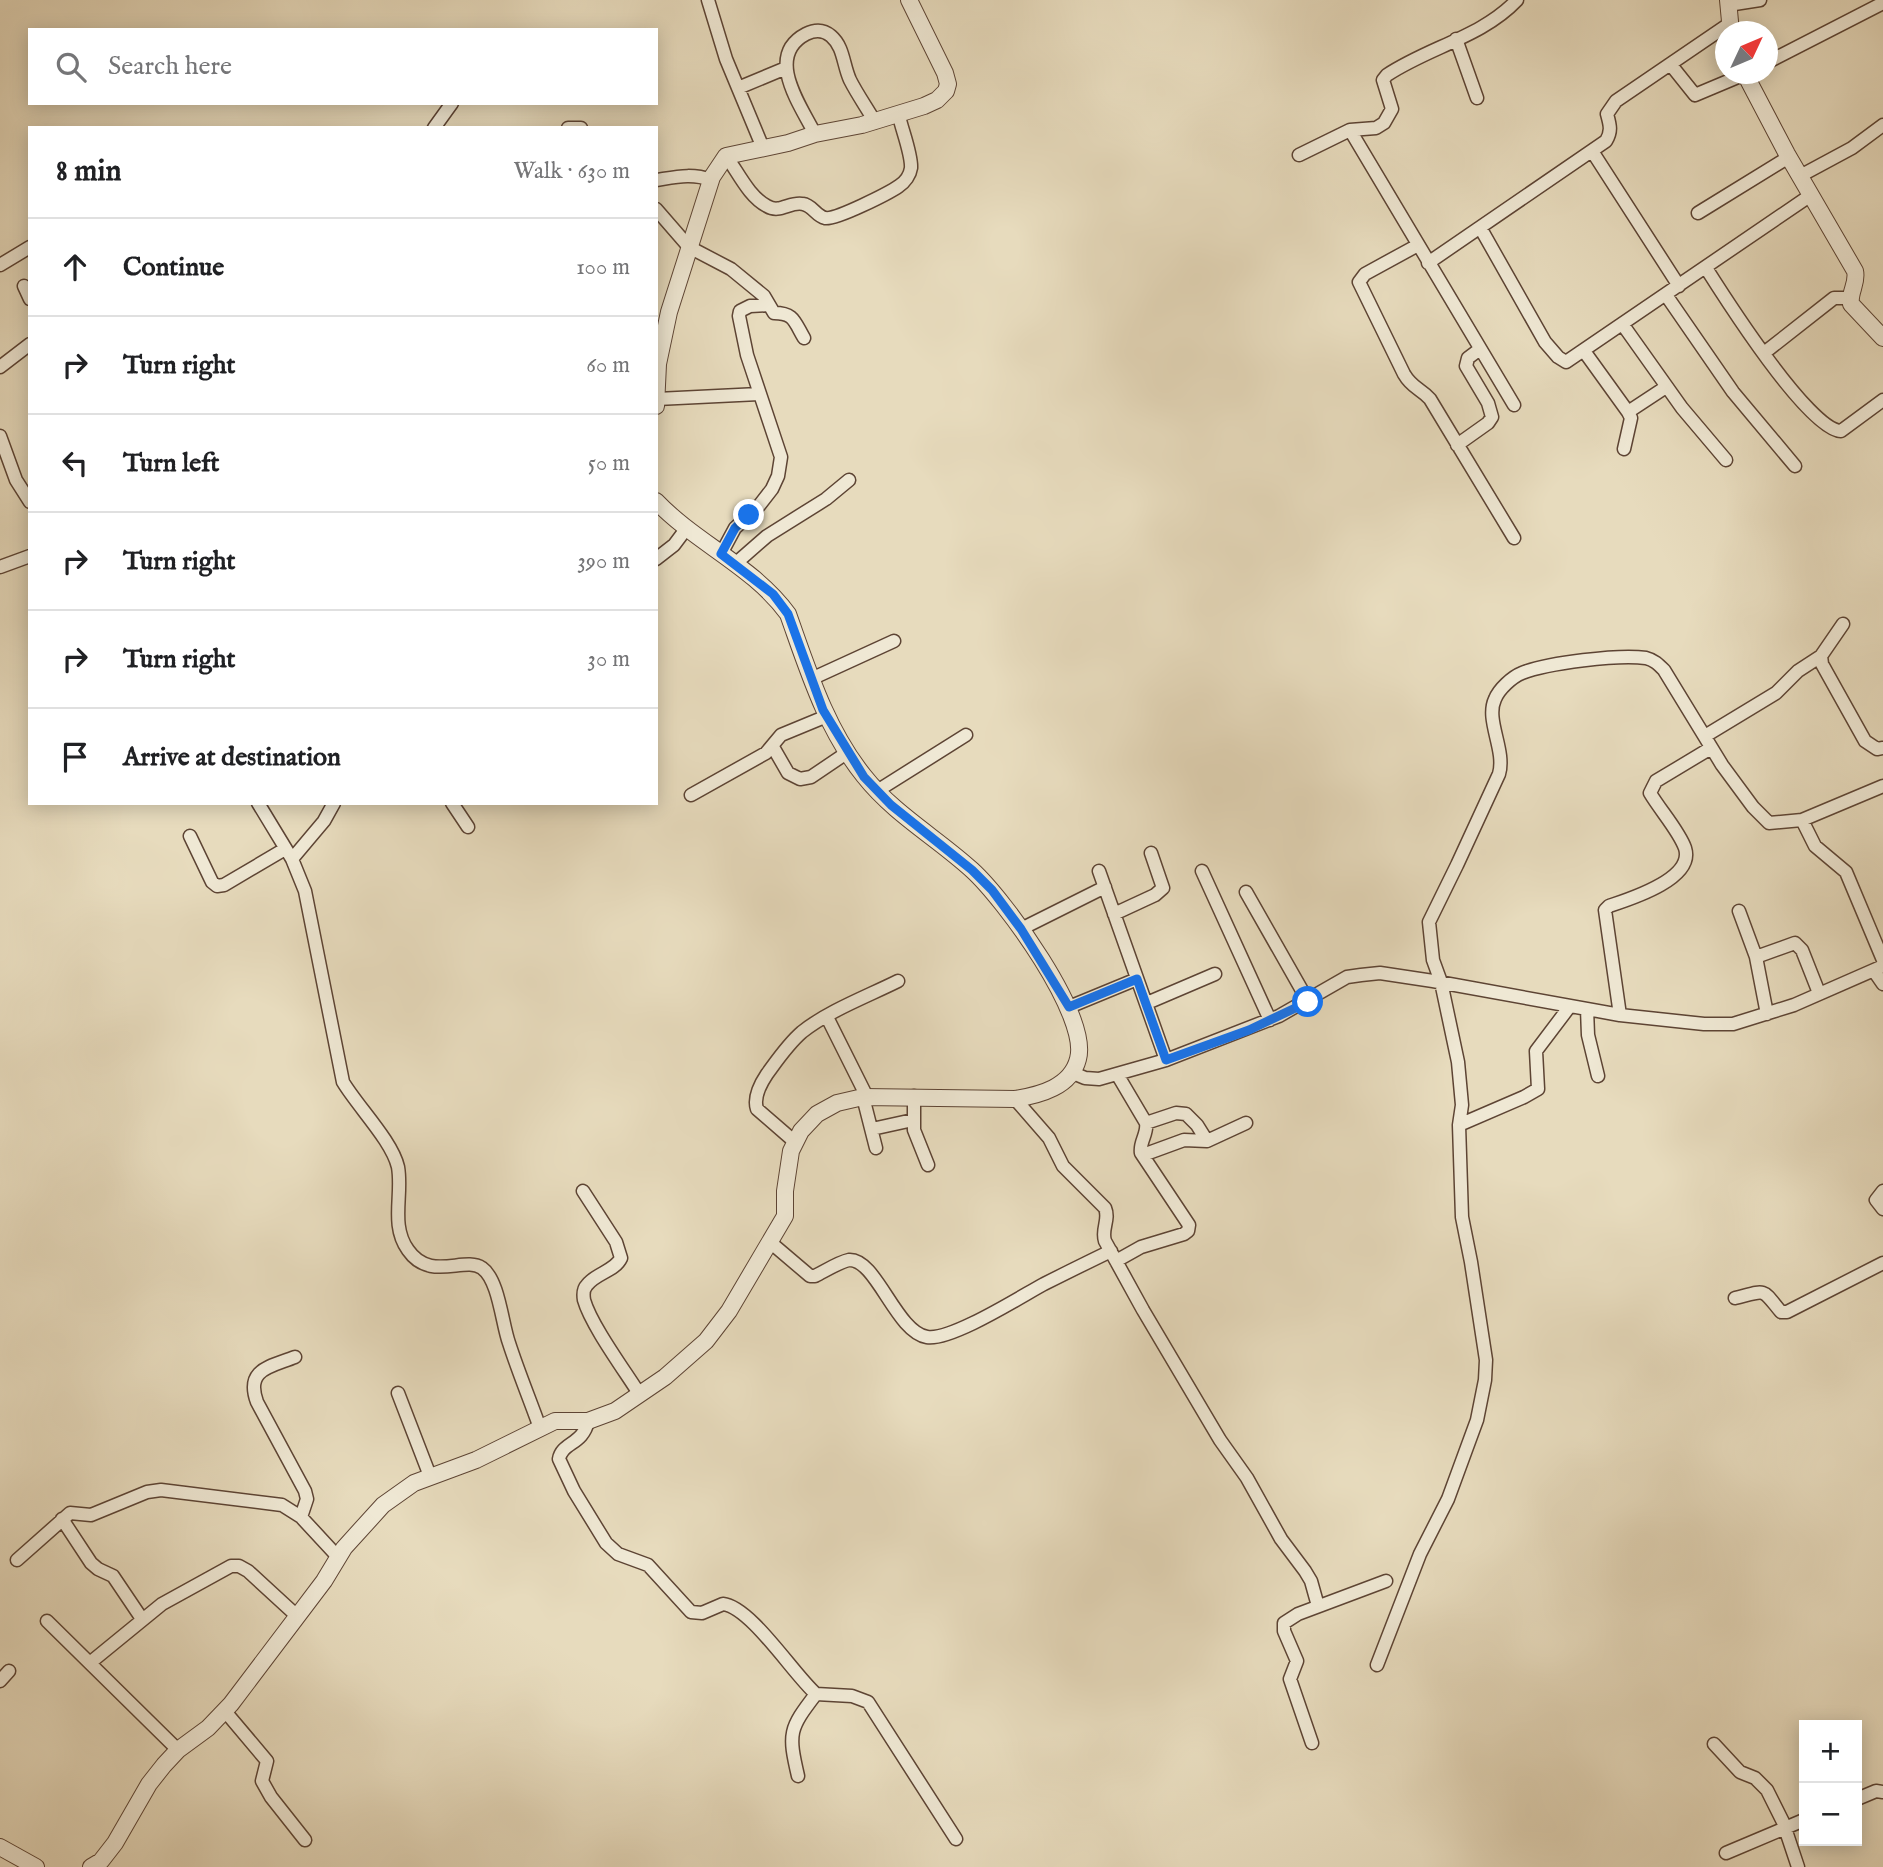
<!DOCTYPE html>
<html lang="en">
<head>
<meta charset="utf-8">
<style>
  :root { --surface:#fff; --page:#f6f6f6; --text:#202124; --muted:#757577; --line:#e0e0e0 }
  body { margin:0; font-family:"IM FELL English",serif; background:var(--page); color:var(--text) }
  .controls { position:absolute; right:21px; bottom:21px; display:grid; overflow:hidden; border-radius:0px; box-shadow:0 4px 18px #0003 }
  .controls button { width:63px; height:63px; display:grid; place-items:center; padding:0; border:0; border-bottom:2px solid var(--line); background:var(--surface); color:var(--text); font:35px sans-serif }
  .compass { position:absolute; left:1715px; top:21px; width:63px; height:63px; border-radius:50%; background:var(--surface); box-shadow:0 4px 18px #0003; rotate:46deg }
  .stop { position:absolute; width:21px; height:21px; margin:-16px; border:5px solid #1a73e8; border-radius:50%; background:#fff }
  .stop.end { background:#1a73e8; border-color:#fff; box-shadow:0 2px 7px #0008 }
  .list { margin:0; padding:0; list-style:none }
  h2 { display:flex; justify-content:space-between; align-items:center; height:91px; margin:0; padding:0 28px; font-size:30px }
  h2 small { font-size:23px; font-weight:400; color:var(--muted) }
  .list li { display:grid; grid-template-columns:46px 1fr auto; gap:21px; align-items:center; box-sizing:border-box; height:98px; padding:0 28px; border-top:2px solid var(--line) }
  .list b { display:block; font-size:26px; white-space:nowrap }
  .list em { font-size:23px; font-style:normal; color:var(--muted) }
  .icon { flex:none; width:38px; height:38px; fill:none; stroke:currentColor; stroke-width:2; stroke-linecap:round; stroke-linejoin:round }
  .map { position:relative; flex:none; width:1883px; height:1867px; overflow:hidden }
  .search { position:absolute; background:var(--surface); box-shadow:0 4px 18px #0003; left:28px; top:28px; width:630px; height:77px; display:flex; align-items:center; gap:18px; box-sizing:border-box; padding:0 24px; border-radius:0px; color:var(--muted); font-size:26px }
  .panel { position:absolute; background:var(--surface); box-shadow:0 4px 18px #0003; left:28px; top:126px; width:630px; height:679px; border-radius:0px }
  .map>svg:first-child { display:block }
  .lines { fill:none; stroke-linecap:round; stroke-linejoin:round }
  .minor-casing { stroke:#5d4434; stroke-width:15 }
  .tertiary-casing { stroke:#5d4434; stroke-width:18 }
  .minor { stroke:#efe8d4; stroke-width:12 }
  .tertiary { stroke:#efe8d4; stroke-width:16 }
  .route { stroke:#1a73e8; stroke-width:9 }
</style>
</head>
<body>
<div class="map">
<svg width="1883" height="1867" viewBox="0 0 1883 1867">
  <rect width="100%" height="100%" fill="#e7dbbd"/>
  <filter id="stains"><feTurbulence type="fractalNoise" baseFrequency=".00286" numOctaves="4"/><feColorMatrix values="0 0 0 0 .2 0 0 0 0 .09 0 0 0 0 .02 0 0 0 .5 -.17"/></filter>
  <radialGradient id="worn" r=".72"><stop offset=".6" stop-color="#630" stop-opacity="0"/><stop offset="1" stop-color="#630" stop-opacity=".3"/></radialGradient>
  <g class="lines">
    <g class="minor-casing">
      <path id="minor" d="M708,0l18,59 37,89
        M1728,5l32,-5
        M1456,39l21,59
        M1768,62l115,-59
        M1671,65l24,30 50,-21
        M738,88l48,-20
        M434,128l18,-25
        M568,128h13
        M1350,130l164,275
        M815,134c-14,-28 -51,-78 -9,-100 8,-4 17,-5 25,2 13,11 12,29 19,44 7,14 17,28 25,42
        M1592,151l87,135
        M1299,155l51,-25 26,-2 8,-5 8,-14 -9,-29 4,-5c42,-28 95,-38 130,-75
        M726,156c12,16 23,41 41,50 13,8 23,-5 36,-2 9,1 13,12 22,14 11,2 64,-25 74,-32 6,-4 11,-11 12,-18 1,-13 -9,-38 -12,-52
        M1800,176l52,-28 31,-23
        M656,180c20,-3 36,-7 55,0
        M656,209l33,38 42,22 33,27 10,17c20,0 20,8 30,25
        M1698,213l91,-56
        M1481,229l64,113 13,15 8,5 245,-167
        M1418,245l-53,29 -6,8 45,92c8,14 16,14 26,25l84,139
        M1428,263l178,-122c6,-10 4,-16 1,-27l9,-13 113,-77
        M0,265l30,-18
        M1706,268c19,30 103,162 135,163l42,-31
        M24,286l6,13
        M1666,295l67,97 62,74
        M1623,325l59,83 44,52
        M1584,351l44,61 3,6 -7,31
        M1764,353l70,-55h16
        M0,367l30,-23
        M657,399l102,-5
        M1628,412l38,-25
        M0,436l16,44 14,22
        M1457,445l31,-22 4,-6 -4,-14 -22,-37 2,-8 12,-9
        M721,554l14,-26 23,-21 14,-18 6,-13 3,-19 -34,-102 -8,-39 1,-5 10,-5 19,-1
        M656,559l18,-14 12,-16
        M735,564l32,-28 59,-37 23,-19
        M0,567l30,-11
        M1843,624l-22,32 1,8 43,77 12,8 6,-1
        M811,679l83,-38
        M1705,736l71,-43 22,-22 23,-15
        M773,747l15,26 12,6 11,-2 37,-25
        M877,791l89,-56
        M691,795l75,-42 15,-18 46,-19
        M258,803l34,56 13,32 38,191c15,25 49,59 55,85 5,28 -8,58 10,83 22,32 56,6 74,18 17,12 20,56 27,75 9,28 21,57 31,85
        M452,803l16,24
        M1802,820l13,26 31,26 37,88
        M190,836l22,46 5,4 7,-1 61,-36
        M292,859l32,-38 10,-18
        M1099,871l67,189
        M1202,871l68,149
        M1246,892l62,109
        M1739,911l17,46 11,57
        M1114,914l41,-19 8,-7 -12,-35
        M1021,929l84,-42
        M1756,957l39,-14 7,7 17,43
        M1874,971l9,13
        M1147,1003l68,-29
        M1069,1007l68,-28
        M1587,1009l1,26 10,41
        M1620,1015l-15,-105 4,-4c21,-7 86,-27 76,-58 -6,-17 -25,-38 -35,-55l6,-12 55,-33
        M827,1017l40,80
        M1073,1073l12,5 14,1 67,-19 113,-44 68,-39 14,-2 19,-2 53,8 187,34 84,9h29l61,-19 89,-39
        M914,1096v34l14,35
        M863,1097l13,51
        M1015,1099l34,39 14,28 42,42c5,12 -4,21 0,33l38,69 77,130 27,38 34,61 24,32 6,10 7,25
        M1146,1123l30,-10 10,1 11,11 10,16
        M1459,1125l65,-28 14,-8 -2,-38 34,-45
        M872,1129l41,-9
        M795,1142l-38,-33c-4,-12 4,-26 10,-35 11,-15 21,-30 35,-42 26,-21 66,-36 96,-51
        M1143,1155l41,-15 23,1 39,-18
        M583,1191l33,51 5,16c-6,13 -25,15 -34,27 -4,4 -4,9 -3,15 7,25 41,71 56,95
        M1883,1191l-7,9 7,9
        M770,1242l40,34h5c10,-5 24,-14 34,-16 27,-2 47,72 78,77 24,4 93,-40 117,-53 22,-11 44,-22 67,-33
        M1116,1261l25,-14 43,-13 4,-3 1,-6 -48,-72c-2,-11 7,-19 5,-30l-29,-49
        M1735,1298c33,-8 26,-10 46,14h6l96,-49
        M295,1357c-25,10 -50,12 -38,45l48,89 2,8 -6,18
        M398,1393l32,83
        M588,1421c-5,24 -26,21 -29,38l15,32 32,52 12,11 30,11 43,47 11,1 21,-9c28,3 71,71 93,90l36,2 16,6 88,137
        M62,1519l29,44 7,6 15,7 29,43
        M17,1560l53,-47 21,2 56,-23 14,-2 121,15 19,12 37,40
        M47,1621l131,129
        M91,1662l71,-58 69,-38h8l9,5 49,45
        M1377,1665l43,-111 28,-55 29,-79 8,-40 1,-20 -15,-98 -9,-45 -3,-92 3,-20 -4,-43 -17,-80 -8,-22 -4,-38 28,-57 42,-91c7,-24 -14,-54 -4,-75 4,-10 17,-22 27,-26 25,-10 97,-19 124,-15 8,2 12,6 18,12l58,95 31,42 16,16 33,-3 81,-34
        M0,1681l9,-10
        M224,1710l43,51 -5,20 9,16 34,43
        M1312,1743l-22,-64 7,-18 -13,-30v-8l14,-9 88,-33
        M1714,1744l26,28 15,6 12,12 16,32 15,45
        M798,1776c-10,-43 -9,-47 18,-82
        M1857,1799l19,-8 7,1
        M1726,1853l78,-33"/>
    </g>
    <g class="tertiary-casing">
      <path id="tertiary" d="M1728,0l3,32
        M1745,74l42,80 68,117c3,12 -6,21 -4,33l32,34
        M656,406l2,-42 11,-52 43,-135 14,-21 62,-13 27,-9 47,-9 62,-19 13,-6 9,-9 2,-7 -3,-11 -36,-73
        M0,1847l36,20
        M91,1867l10,-6 14,-18 34,-59 15,-19 14,-15 30,-22 23,-24 93,-123 20,-33 39,-43 31,-22 62,-23 79,-39h33l27,-10 50,-34 41,-36 23,-30 56,-95v-25l6,-40 10,-20 16,-17 20,-11 26,-6 152,2c25,-4 56,-12 63,-40 12,-43 -74,-160 -106,-189 -35,-32 -78,-56 -108,-94 -38,-47 -56,-106 -76,-162 -34,-47 -92,-71 -132,-113"/>
    </g>
    <use href="#minor" class="minor"/>
    <use href="#tertiary" class="tertiary"/>
  </g>
  <g class="lines">
    <path class="route" d="M749,515l-14,13 -14,26 52,40 15,20 35,96 41,67 27,28 81,65 20,20 29,39 48,78 68,-28 29,81 83,-30 59,-28"/>
  </g>
  <rect width="100%" height="100%" filter="url(#stains)"/>
  <rect width="100%" height="100%" fill="url(#worn)"/>
</svg>
<div class="controls">
<button>+</button>
<button>−</button>
</div>
<svg class="compass" viewBox="-18 -18 36 36"><path d="M0-13l5 13h-10z" fill="#e53935"/><path d="M0 13l5-13h-10z" fill="#757577"/></svg>
<div class="stop" style="left:1308px;top:1002px"></div>
<div class="stop end" style="left:749px;top:515px"></div>
<div class="search"><svg class="icon" aria-label="search" viewBox="0 0 24 24"><circle cx="10" cy="10" r="6"/><path d="M15 15l6 6"/></svg>Search here</div>
<section class="panel">
<h2>8 min<small>Walk · 630 m</small></h2>
<ul class="list">
<li><svg class="icon" aria-label="ahead" viewBox="0 0 24 24"><path d="M12 20V5M6 11l6-6 6 6"/></svg><div><b>Continue</b></div><em>100 m</em></li>
<li><svg class="icon" aria-label="right" viewBox="0 0 24 24"><path d="M7 20v-9h11M14 6l5 5-5 5"/></svg><div><b>Turn right</b></div><em>60 m</em></li>
<li><svg class="icon" aria-label="left" viewBox="0 0 24 24"><path d="M17 20v-9H6M10 6l-5 5 5 5"/></svg><div><b>Turn left</b></div><em>50 m</em></li>
<li><svg class="icon" aria-label="right" viewBox="0 0 24 24"><path d="M7 20v-9h11M14 6l5 5-5 5"/></svg><div><b>Turn right</b></div><em>390 m</em></li>
<li><svg class="icon" aria-label="right" viewBox="0 0 24 24"><path d="M7 20v-9h11M14 6l5 5-5 5"/></svg><div><b>Turn right</b></div><em>30 m</em></li>
<li><svg class="icon" aria-label="arrive" viewBox="0 0 24 24"><path d="M6 21V4h12l-3 4 3 4H6"/></svg><div><b>Arrive at destination</b></div></li>
</ul>
</section>
</div>
</body>
</html>
